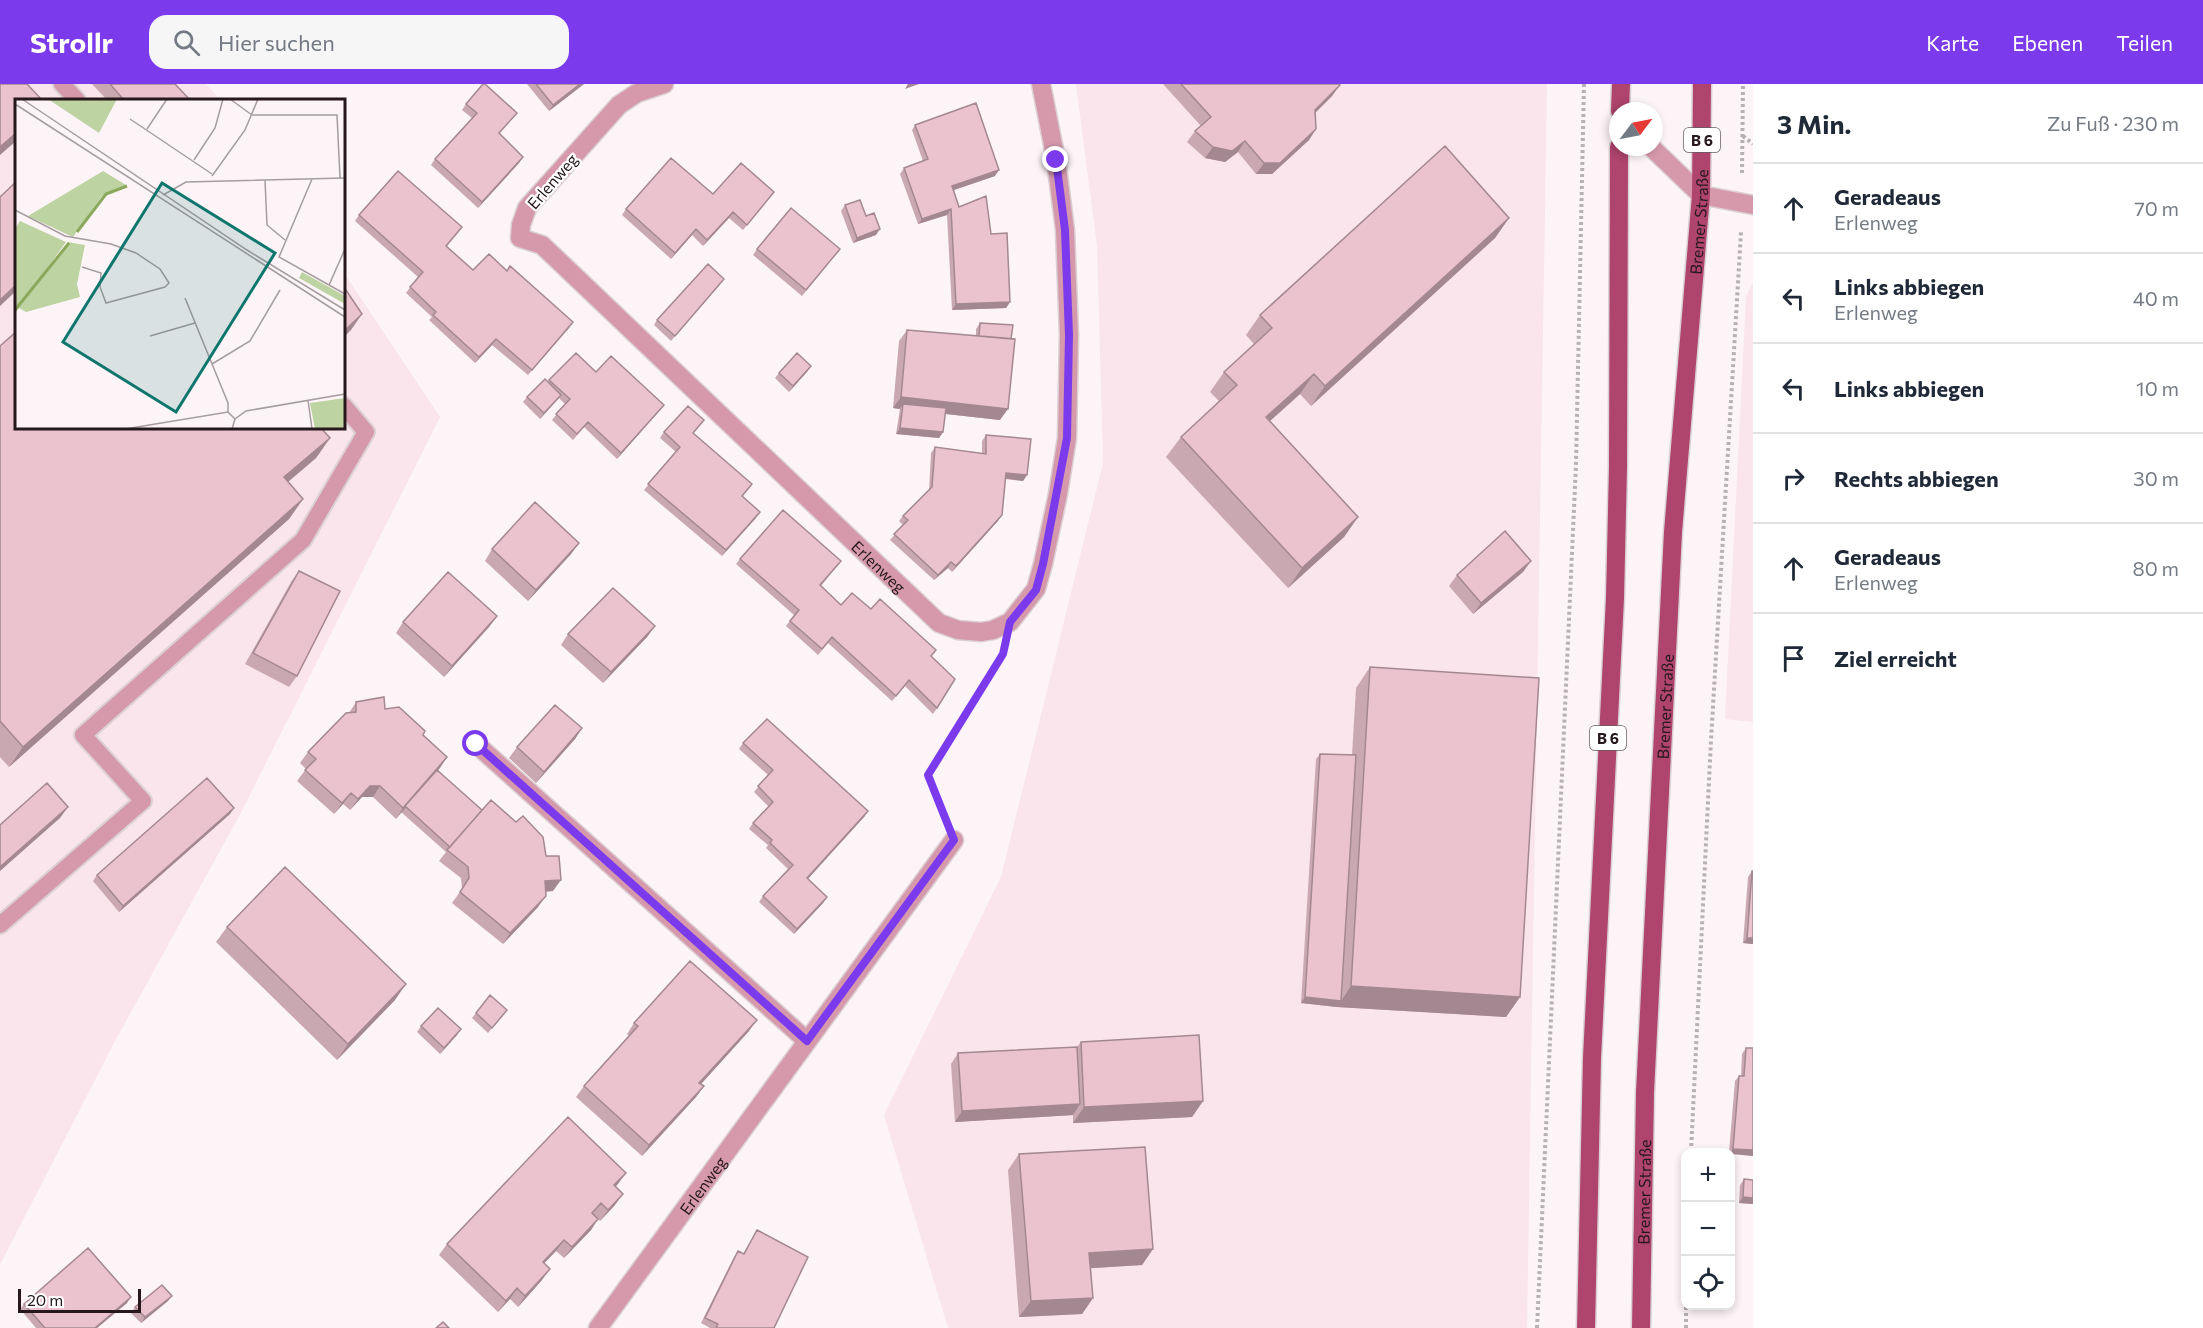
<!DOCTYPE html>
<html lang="de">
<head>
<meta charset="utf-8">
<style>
  :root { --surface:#fff; --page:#f6f6f7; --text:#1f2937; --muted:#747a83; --line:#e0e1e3; --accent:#7c3aed }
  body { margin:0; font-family:Commissioner,sans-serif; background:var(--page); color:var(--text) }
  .controls { position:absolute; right:18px; bottom:18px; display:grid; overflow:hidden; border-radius:12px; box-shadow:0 3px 9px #0003 }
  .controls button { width:54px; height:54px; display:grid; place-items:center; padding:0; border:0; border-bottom:2px solid var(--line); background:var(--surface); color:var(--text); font:30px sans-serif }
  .compass { position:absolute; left:1609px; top:18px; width:54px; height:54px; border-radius:50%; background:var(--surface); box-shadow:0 3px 9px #0003; rotate:58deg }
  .scale { position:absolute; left:18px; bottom:15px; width:123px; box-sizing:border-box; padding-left:6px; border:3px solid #26181c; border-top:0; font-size:16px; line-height:21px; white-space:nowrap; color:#26181c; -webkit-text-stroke:4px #fff; paint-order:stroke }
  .stop { position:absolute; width:18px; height:18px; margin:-14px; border:4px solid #7c3aed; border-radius:50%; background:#fff }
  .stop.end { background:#7c3aed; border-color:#fff; box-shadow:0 2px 6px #0008 }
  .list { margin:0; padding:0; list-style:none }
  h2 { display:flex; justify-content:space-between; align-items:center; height:78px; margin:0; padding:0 24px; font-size:26px }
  h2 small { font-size:20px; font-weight:400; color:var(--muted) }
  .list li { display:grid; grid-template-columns:39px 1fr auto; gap:18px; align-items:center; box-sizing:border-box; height:90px; padding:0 24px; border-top:2px solid var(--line) }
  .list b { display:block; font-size:22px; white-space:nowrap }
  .list p { margin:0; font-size:20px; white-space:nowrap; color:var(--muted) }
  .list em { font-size:20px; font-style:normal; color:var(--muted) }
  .icon { flex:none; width:33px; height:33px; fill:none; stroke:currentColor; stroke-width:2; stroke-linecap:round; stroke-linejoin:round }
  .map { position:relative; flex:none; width:1753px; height:1244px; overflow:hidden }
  header { display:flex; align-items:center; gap:36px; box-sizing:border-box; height:84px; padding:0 30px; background:var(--accent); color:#fff }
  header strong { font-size:28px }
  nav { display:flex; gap:33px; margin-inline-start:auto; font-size:21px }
  .search { width:420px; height:54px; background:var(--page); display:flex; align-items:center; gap:15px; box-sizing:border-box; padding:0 21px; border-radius:18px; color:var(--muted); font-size:22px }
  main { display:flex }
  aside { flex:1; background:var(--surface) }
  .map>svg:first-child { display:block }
  .built { fill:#f9e5eb }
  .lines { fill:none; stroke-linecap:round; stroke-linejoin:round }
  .lane-casing { stroke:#dbd1d4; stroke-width:20 }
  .street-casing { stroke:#dbd1d4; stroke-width:21 }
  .primary-casing { stroke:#dbd1d4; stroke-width:21 }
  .path { stroke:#baafb3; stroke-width:4; stroke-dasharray:3 3; stroke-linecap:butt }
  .lane { stroke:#d699ac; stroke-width:16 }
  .street { stroke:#d699ac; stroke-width:18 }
  .primary { stroke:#af446d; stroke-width:18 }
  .wall { fill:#caa8b2 }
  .shaded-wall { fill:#a48891 }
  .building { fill:#ebc3cf; stroke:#a48891; stroke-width:1.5 }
  .route { stroke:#7c3aed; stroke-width:8 }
  .labels { text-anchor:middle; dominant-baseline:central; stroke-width:4.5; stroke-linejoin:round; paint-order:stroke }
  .shield { fill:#fff; stroke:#675d60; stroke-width:1.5 }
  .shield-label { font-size:15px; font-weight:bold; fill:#26181c }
  .street-label { font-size:16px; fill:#26181c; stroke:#fff }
  .inset-river { fill:none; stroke:#8aa95c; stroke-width:3 }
  .inset-road { fill:none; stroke:#a79c9f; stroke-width:1.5 }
  .view { fill:#0f766e; fill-opacity:0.15; stroke:#0f766e; stroke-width:3 }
  .inset-edge { fill:none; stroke:#26181c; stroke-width:3 }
</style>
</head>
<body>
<header>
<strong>Strollr</strong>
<div class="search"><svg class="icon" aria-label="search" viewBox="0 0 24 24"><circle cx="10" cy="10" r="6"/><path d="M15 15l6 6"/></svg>Hier suchen</div>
<nav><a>Karte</a><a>Ebenen</a><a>Teilen</a></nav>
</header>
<main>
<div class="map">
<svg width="1753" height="1244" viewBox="0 0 1753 1244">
  <rect width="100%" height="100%" fill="#fdf4f7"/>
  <path class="built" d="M0,0h206l14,16h-204v328h328v-155l96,144 -197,392 -129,234 -114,222z
    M1076,0h471l-20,1244h-579l-64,-213 117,-238 102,-414 -6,-217z
    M1753,198v440l-28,-3 21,-422z"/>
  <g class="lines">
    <g class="lane-casing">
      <path id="lane" d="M62,0l15,16
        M0,841l143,-124 -60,-66 220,-195 63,-108 -22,-26"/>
    </g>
    <g class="street-casing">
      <g id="street">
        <path id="s1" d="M664,0l-27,9 -18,12 -92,103 -6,17 -1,13 22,7 397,378 19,7 23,2 12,-2 17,-8 26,-33 7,-25 15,-70 9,-56 2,-103 -4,-105 -9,-70 -15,-76"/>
        <path d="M1651,63l50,48 52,10"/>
        <path d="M476,660l331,297"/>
        <path id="s2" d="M598,1244l356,-488"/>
      </g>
    </g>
    <g class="primary-casing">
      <g id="primary">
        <path d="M1620,27l1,-27"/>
        <path d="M1586,1244l6,-270 23,-460 3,-131 1,-320"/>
        <path id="s3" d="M1641,1244l4,-235 28,-561 28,-337 1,-111"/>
      </g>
    </g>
    <path class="path" d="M1743,52l10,8
      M1742,89l1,-89
      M943,728l-15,-37 72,-116
      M1691,1068l20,-412 30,-508
      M1537,1244l39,-864 8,-380
      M1686,1244v-22"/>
    <use href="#lane" class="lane"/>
    <use href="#street" class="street"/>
    <use href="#primary" class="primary"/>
  </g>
  <path class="wall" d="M92,0h83l15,16h-83z
    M527,0h57l-35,27z
    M1163,0h176l-7,12 -17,17 1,16 -7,11 -37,34h-16l-18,-22 -13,10 -20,-4 -18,-16 8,-11 6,-5z
    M466,20l51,9 -18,20 20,30 -41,45 -47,-43 4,-6 37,-41 -10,-8z
    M915,41l80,51 -41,14 5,17 32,27 19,68 -4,6 -54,2 -5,-95 -29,9 -18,-50 4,-6 19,-7 -11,-31z
    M774,108l-31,38 -14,-12 -26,28 -11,-11 -21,24 -49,-44 4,-6 87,-15z
    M845,121l21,11 10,19 -23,8 -12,-32z
    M359,131l99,17 -11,14 26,24 34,1 66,51 -45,53 -36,-30 -17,18 -46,-43 3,-3 -26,-24 12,-16 -63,-56z
    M1509,134l-14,20 -184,168 -11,-12 -30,27 88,96 -14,20 -56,51 -122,-131 15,-20 38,-36 -9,-9 14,-20 30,-28 -8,-9 14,-20z
    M757,165h83l-38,47 -49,-41z
    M720,200l-49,57 -17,-16 3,-5z
    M980,239l20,97 -55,-6 -2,18 -4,6 -43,-4 4,-25 -7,-1 6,-67 8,-11 69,6v-7z
    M0,262l330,92 -14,20 -28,24 15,17 -14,20 -280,248 -9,-10z
    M811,282l-22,26 -14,-14 4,-5z
    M596,288l68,33 -47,54 -33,-32 -11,13 -21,-20 13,-16 -6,-6 -19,21 -17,-17 4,-5 21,-15 1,-2z
    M704,336l-11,13 59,51 -10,13 18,15 -38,44 -78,-66 32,-38 -16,-14 4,-6z
    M986,351l41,40 -4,6 -18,-2 -3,36 -50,57 -4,-4 -14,12 -44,-40 13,-15 -4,-4 4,-5 26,-25 2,-38 4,-6 47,6v-12z
    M579,459l-8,11 -43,47 -43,-40 7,-12z
    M740,475l101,2 -20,25 20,19 30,4 61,48 5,51 -4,6 -28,-28 -13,15 -64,-58 -10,12 -32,-29 8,-11 -58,-51z
    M299,487l-2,105 -8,11 -44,-23 46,-82z
    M1523,488l-50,42 -24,-28 8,-11z
    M497,532l-8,11 -45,50 -48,-44 7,-11z
    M655,542l-8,11 -44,46 -42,-38 7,-11z
    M1370,583l150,330 -14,20 -169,-10 -36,-4 15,-244 4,-5 32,1 4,-67z
    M356,618l29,7 38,26 15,35 115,121 -8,1 -7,15 -35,37 -51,-41 10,-14 -1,-11 -22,-17 7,-9 -45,-40 -5,7 -23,-22h-11l-12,13 -7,-6 -9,10 -37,-33 9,-12 -6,-6 8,-11 41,-39z
    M582,644l-7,11 -39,44 -27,-25 8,-11z
    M743,659l125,68 -4,6 -56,62 19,18 -4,6 -29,31 -35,-32 4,-6 25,-27 -22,-21 2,-3 -19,-16 4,-6 16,-16 -15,-15 14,-17 -29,-26z
    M230,730l-111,98 -26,-31 4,-6z
    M1752,787l1,73 -10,-1 5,-66z
    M227,843l168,73 -58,60 -121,-118z
    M476,929l27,3 -15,17 -16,-15z
    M634,939l115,8 -48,53 3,2 -8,11 -54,59 -66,-59 8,-11 45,-50 -2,-2z
    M421,942l36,9 -17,19 -23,-22z
    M1081,958l122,59 -11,16 -119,6v-8l-118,7 -4,-58 7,-11 119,-6z
    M1746,964l7,108 -24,-4 6,-71 4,-5h2l1,-22z
    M1019,1070l134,95 -11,16 -51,3 2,30 -11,16 -63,3 -11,-147z
    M1744,1095l9,25 -14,-1 1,-18z
    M618,1100l-2,2 -1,19 -15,16 -2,-2 -7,11 -27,28 -8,-7 -12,12 -2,17 -24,27 -8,-8 -12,13 -59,-57 8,-11z
    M757,1146l17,98h-64l-9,-5 33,-66 4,-6 5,3z
    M168,1217l-27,22 -10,-10 4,-6z
    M127,1219l-30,25h-61l-16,-19 4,-5z"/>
  <path class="shaded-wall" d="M580,0h4l-35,27 4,-6z
    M908,0h11l-14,5z
    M1340,1l-8,11 -25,25 8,-11z
    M1316,45l-7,11 -37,34h-16l8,-11z
    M16,49v8l-16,14v-8z
    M1245,57l-7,11 -13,10 -20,-4 8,-11z
    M523,73l-4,6 -41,45 4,-6z
    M999,86l-4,6 -47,16 4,-6z
    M951,125l-4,6 -29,9 4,-5z
    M733,128l-4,6 -26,28 4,-6z
    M1509,134l-14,20 -184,168 14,-20z
    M696,145l-4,6 -21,24 4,-6z
    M880,145l-4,6 -23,8 4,-5z
    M16,201v6l-16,15v-6z
    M1010,218l-4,6 -54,2 4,-6z
    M362,230l-11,16 -7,7v-6z
    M573,238l-4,6 -41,47 4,-5z
    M496,255l-4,6 -17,18 4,-6z
    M811,282l-4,6 -18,20 4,-6z
    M1314,290l-14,20 -48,43 14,-20z
    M561,311l-4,5 -17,19 4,-6z
    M901,313l107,12 -8,11 -98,-11 1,-5 -3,5 -7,-1z
    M664,321l-4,5 -43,49 4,-6z
    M900,344l43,4 -4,6 -43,-4z
    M330,354l-14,20 -46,39 14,-20z
    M1006,389l21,2 -4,6 -21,-3z
    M303,415l-14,20 -280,248 14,-20z
    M760,428l-4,6 -34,38 4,-6z
    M1002,431l-4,6 -46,51 4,-6z
    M1358,433l-14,20 -56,51 14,-20z
    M579,459l-8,11 -43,47 8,-11z
    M1531,477l-8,11 -50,42 8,-11z
    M951,478l-3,6 -14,12 4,-5z
    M497,532l-8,11 -45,50 8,-11z
    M655,542l-8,11 -44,46 8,-11z
    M582,644l-7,11 -39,44 8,-11z
    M447,673l-7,11 -44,51 7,-11z
    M370,702h10l-7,11h-11l-12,13 8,-11z
    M351,709l-8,11 -9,10 8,-11z
    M68,723l-8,11 -60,53v-4z
    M234,724l-4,6 -111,98 4,-6z
    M868,727l-4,6 -61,67 4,-6z
    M561,796l-8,11 -16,1 8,-11z
    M546,812l-8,11 -35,37 7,-11z
    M827,813l-4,6 -29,31 3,-5z
    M1747,854h6v6l-10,-1z
    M406,900l-11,16 -58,60 11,-16z
    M1351,902l169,11 -14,20 -169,-10 -36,-4 4,-6 36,4z
    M757,936l-8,11 -57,63 7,-11z
    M461,945l-4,6 -17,19 4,-6z
    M704,1002l-8,11 -54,59 7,-11z
    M1203,1017l-11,16 -119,6 11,-16z
    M1080,1020l-7,11 -118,7 7,-11z
    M1733,1065l20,1v6l-22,-2v-2z
    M626,1089l-8,11 -12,12 8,-11z
    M623,1110l-8,11 -15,16 8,-11z
    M1743,1113l10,1v6l-14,-1z
    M598,1135l-7,11 -27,28 8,-11z
    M564,1156l-8,11 -21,22 8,-11z
    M1153,1165l-11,16 -64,4 11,-16z
    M550,1185l-8,11 -24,27 7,-11z
    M517,1204l-7,11 -12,13 8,-11z
    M172,1212l-4,5 -27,22 4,-6z
    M131,1213l-4,6 -30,25h-2z
    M1093,1214l-11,16 -63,3 12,-16z"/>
  <path class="building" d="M0,0h27l15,16h-26v33l-16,14z
    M110,0h65l15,16h-66z
    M483,0h2l32,29 -18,20 24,24 -41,45 -47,-43 42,-46 -11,-9z
    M536,0h44l-27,21z
    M1181,0h158l1,1 -25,25 1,19 -36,34h-16l-19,-22 -13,10 -19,-4 -18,-16 16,-14z
    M976,19l23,67 -47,16 7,21 27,-11 5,38 16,-1 3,69 -54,2 -5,-95 -29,10 -18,-51 24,-9 -13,-34z
    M1445,62l64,72 -184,168 -11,-12 -48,43 92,100 -56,51 -121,-131 56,-52 -13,-13 48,-44 -12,-13z
    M671,74l42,36 28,-31 33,29 -27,33 -14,-13 -26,28 -11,-11 -21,24 -49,-44z
    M398,87l64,56 -16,19 27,24 16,-16 18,17 3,-5 63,56 -41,48 -36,-31 -17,18 -46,-42 3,-3 -26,-25 13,-15 -64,-57z
    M16,98v103l-16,15v-103z
    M860,116l6,16 8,-3 6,16 -23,9 -12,-33z
    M791,124l49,41 -34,41 -49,-41z
    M708,180l16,15 -49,57 -18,-16z
    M344,203l18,27 -18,17z
    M980,239l33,2 -2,14 -32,-3z
    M907,246l108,9 -7,70 -107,-12z
    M16,248v96h305l9,10 -46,39 19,22 -280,248 -23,-26v-375z
    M576,269l20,19 15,-16 53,49 -43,48 -33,-31 -11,12 -21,-20 14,-15 -21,-19z
    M797,269l14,13 -18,20 -14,-13z
    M545,295l16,16 -17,18 -17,-16z
    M903,320l43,4 -3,24 -43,-4z
    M688,322l16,14 -11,13 59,51 -10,12 18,16 -34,38 -78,-66 32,-37 -16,-15z
    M986,351l45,4 -4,36 -21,-2 -4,42 -46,51 -5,-4 -13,13 -44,-41 14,-14 -5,-4 29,-29 3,-40 51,7z
    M535,418l44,41 -43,47 -44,-41z
    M783,426l58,51 -21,24 21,20 11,-12 19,16 9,-10 56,51 -5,6 24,23 -18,29 -28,-28 -13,16 -64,-59 -10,12 -32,-28 9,-11 -59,-51z
    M1505,447l26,30 -50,42 -24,-28z
    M299,487l41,20 -43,85 -44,-23z
    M448,488l49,44 -45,50 -49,-44z
    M613,504l42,38 -44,46 -43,-38z
    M1370,583l169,11 -19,319 -169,-11z
    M384,613l1,12 14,-2 26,24 -2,4 24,22 -44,51 -23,-22h-10l-12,13 -7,-6 -9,10 -37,-33 11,-11 -8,-7 38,-39 10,-1v-10z
    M555,621l27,23 -38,44 -27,-25z
    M767,635l101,92 -61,67 20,19 -30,32 -34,-33 30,-31 -23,-22 2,-3 -19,-17 20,-21 -15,-16 15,-16 -30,-27z
    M1320,670l36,1 -15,246 -36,-4z
    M437,686l45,40 -32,37 -45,-41z
    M207,694l27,30 -111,98 -26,-31z
    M47,699l21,24 -68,60v-42z
    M491,716l25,22 7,-6 20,21 3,19h13l2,24 -16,1 1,15 -36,37 -50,-41 9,-14 -1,-11 -21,-17z
    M285,783l121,117 -58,60 -121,-117z
    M1752,787h1v67h-6z
    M690,877l67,59 -58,63 5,3 -55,59 -65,-59 54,-60 -4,-3z
    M490,911l17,15 -15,18 -16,-15z
    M438,924l23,21 -17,19 -23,-22z
    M1199,951l4,66 -119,6 -3,-65z
    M1077,963l3,57 -118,7 -4,-58z
    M1746,964h7v102l-20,-1 6,-73h5z
    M568,1033l58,56 -12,12 9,9 -15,16 -7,-7 -9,10 6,6 -26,28 -8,-7 -21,22 7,7 -25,27 -8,-8 -11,13 -59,-57z
    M1145,1063l8,102 -64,4 4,45 -62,3 -12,-147z
    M1744,1095l9,1v18l-10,-1z
    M757,1146l51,27 -34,71h-58l2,-4 -13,-6 33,-67 6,3z
    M88,1164l43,49 -36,31h-50l-21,-24z
    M162,1201l10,11 -27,21 -10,-10z
    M443,1238l6,6h-13z"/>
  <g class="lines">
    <path class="route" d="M476,660l331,297 147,-201 -26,-65 75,-121 7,-32 26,-32 7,-26 24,-126 2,-103 -4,-105 -9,-70"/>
  </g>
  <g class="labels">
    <g class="shield">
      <rect x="1684" y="44" width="36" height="24" rx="4.5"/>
      <rect x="1590" y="642" width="36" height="24" rx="4.5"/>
    </g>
    <g class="shield-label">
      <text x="1702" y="56">B 6</text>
      <text x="1608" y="654">B 6</text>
    </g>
    <g class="street-label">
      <text transform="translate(552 97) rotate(-49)">Erlenweg</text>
      <text stroke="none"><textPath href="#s3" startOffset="1108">Bremer Straße</textPath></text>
      <text stroke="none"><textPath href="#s1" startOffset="708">Erlenweg</textPath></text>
      <text stroke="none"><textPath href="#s3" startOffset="622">Bremer Straße</textPath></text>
      <text stroke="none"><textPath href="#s2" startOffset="177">Erlenweg</textPath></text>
      <text stroke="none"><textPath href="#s3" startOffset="136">Bremer Straße</textPath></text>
    </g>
  </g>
  <g transform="translate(15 15)">
    <rect width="330" height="330" fill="#fdf4f7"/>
    <path d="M33,0h69l-18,34zM88,72l23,14 -24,11 -29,41 -45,-21zM5,122l46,21 -38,53 40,-53 17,3 -8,39 3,13 -54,15 -7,-4 -4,5v-84zM287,173l43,24v8l-46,-26zM330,299v31h-30l-5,-26z" fill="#bdd3a1"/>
    <path class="inset-river" d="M62,133l29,-38 21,-8M0,211l54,-67"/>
    <path class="inset-road" d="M7,0l225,151 98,60M215,0l22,16M0,5l330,213M237,16h85l3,63M115,20l82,55M132,30l20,-30M179,61l21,-32 8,-29M197,77l33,-46 13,-31M297,80l-33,78 66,37M250,81l2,45 18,15M148,96l23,-13 159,-4M0,111l50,26 46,8 25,9 24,16 9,14 -4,4 -59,16 -6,-16 1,-14 -19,-6M314,186l16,-36M170,199l43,105v9M135,237l45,-13M197,265l38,-23 30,-51M293,301l4,29M110,330l103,-17 7,7M217,330l3,-10 11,-8 99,-17"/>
    <path class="view" d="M147,84l113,70 -99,159 -113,-70z"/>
    <rect width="330" height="330" class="inset-edge"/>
  </g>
</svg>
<div class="controls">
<button>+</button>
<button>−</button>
<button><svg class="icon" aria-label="locate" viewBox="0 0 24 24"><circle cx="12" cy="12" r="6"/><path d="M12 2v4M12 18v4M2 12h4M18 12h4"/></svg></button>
</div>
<svg class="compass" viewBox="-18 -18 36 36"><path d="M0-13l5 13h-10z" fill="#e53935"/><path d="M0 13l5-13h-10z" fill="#747a83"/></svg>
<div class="scale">20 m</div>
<div class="stop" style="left:476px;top:660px"></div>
<div class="stop end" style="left:1056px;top:76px"></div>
</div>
<aside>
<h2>3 Min.<small>Zu Fuß · 230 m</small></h2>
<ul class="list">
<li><svg class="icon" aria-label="ahead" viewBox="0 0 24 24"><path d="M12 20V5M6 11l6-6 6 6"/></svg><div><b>Geradeaus</b><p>Erlenweg</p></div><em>70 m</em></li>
<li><svg class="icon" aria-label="left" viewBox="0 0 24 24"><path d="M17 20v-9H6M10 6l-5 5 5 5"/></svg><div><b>Links abbiegen</b><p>Erlenweg</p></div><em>40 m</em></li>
<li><svg class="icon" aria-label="left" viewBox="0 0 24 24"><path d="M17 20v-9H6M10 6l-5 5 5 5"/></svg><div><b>Links abbiegen</b></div><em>10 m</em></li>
<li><svg class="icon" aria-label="right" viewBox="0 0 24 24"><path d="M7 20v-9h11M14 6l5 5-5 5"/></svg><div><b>Rechts abbiegen</b></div><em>30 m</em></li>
<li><svg class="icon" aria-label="ahead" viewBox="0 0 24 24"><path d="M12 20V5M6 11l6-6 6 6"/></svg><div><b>Geradeaus</b><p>Erlenweg</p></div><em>80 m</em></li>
<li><svg class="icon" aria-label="arrive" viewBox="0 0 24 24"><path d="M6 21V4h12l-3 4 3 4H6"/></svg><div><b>Ziel erreicht</b></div></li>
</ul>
</aside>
</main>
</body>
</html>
